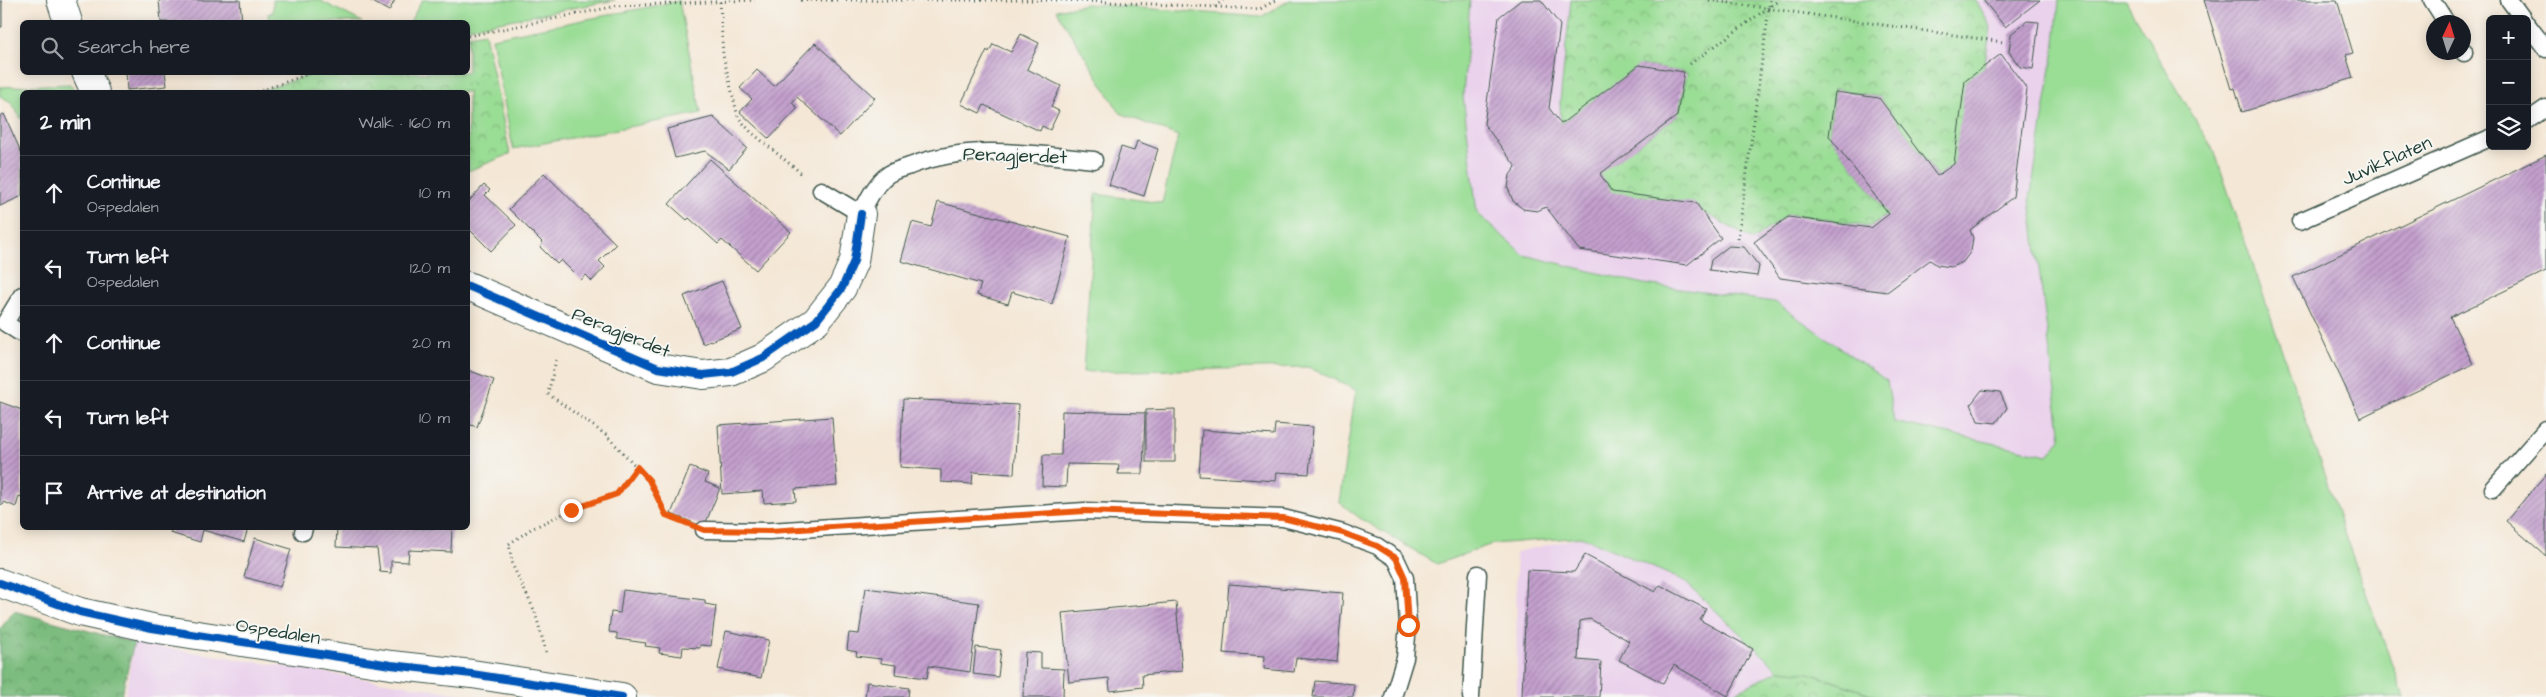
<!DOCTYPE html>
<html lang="en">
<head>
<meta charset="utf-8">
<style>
  :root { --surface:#171b24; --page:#242831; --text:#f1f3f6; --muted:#9ea1a6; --line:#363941 }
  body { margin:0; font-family:"Architects Daughter",sans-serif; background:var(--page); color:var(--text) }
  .controls { position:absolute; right:15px; top:15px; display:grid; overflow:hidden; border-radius:8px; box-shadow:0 2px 12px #0003 }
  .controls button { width:45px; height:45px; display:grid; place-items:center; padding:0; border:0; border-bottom:1px solid var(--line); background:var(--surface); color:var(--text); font:25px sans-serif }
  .compass { position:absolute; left:2426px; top:15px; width:45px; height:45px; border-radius:50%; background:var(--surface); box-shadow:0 2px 12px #0003; rotate:4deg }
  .stop { position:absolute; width:15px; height:15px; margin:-11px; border:4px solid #ea580c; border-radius:50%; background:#fff }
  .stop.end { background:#ea580c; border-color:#fff; box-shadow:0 1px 5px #0008 }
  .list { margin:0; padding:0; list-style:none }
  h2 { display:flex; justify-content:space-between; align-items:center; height:65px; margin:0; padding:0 20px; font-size:21px }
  h2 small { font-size:16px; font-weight:400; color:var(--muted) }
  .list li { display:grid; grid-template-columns:32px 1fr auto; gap:15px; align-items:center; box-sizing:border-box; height:75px; padding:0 20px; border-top:1px solid var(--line) }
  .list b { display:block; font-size:19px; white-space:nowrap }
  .list p { margin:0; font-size:16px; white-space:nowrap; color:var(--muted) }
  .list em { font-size:16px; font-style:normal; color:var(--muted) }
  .icon { flex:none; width:28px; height:28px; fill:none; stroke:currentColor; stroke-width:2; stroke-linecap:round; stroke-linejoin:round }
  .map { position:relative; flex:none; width:2546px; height:697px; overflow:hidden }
  .search { position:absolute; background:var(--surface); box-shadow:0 2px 12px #0003; left:20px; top:20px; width:450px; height:55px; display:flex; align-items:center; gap:12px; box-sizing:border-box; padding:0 18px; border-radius:8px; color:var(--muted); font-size:19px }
  .panel { position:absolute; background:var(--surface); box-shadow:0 2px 12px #0003; left:20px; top:90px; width:450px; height:440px; border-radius:8px }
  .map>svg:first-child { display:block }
  .built { fill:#ead1ec }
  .grass { fill:#9add95; stroke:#5c8d64 }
  .forest { fill:url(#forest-crowns); stroke:#4d7c59 }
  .park { fill:url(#park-crowns); stroke:#5c8d64 }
  .building { fill:url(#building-hatch) }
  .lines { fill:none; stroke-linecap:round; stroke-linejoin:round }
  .service-casing { stroke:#3f564c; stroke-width:19 }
  .minor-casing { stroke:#3f564c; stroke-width:30 }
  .tertiary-casing { stroke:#3f564c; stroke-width:30 }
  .path { stroke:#3f564c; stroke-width:3; stroke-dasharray:1 4; stroke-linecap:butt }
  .service { stroke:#fff; stroke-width:16 }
  .minor { stroke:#fff; stroke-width:28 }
  .tertiary { stroke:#fff; stroke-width:28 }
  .cycleway-casing { stroke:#f6f6f2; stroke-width:11 }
  .cycleway { stroke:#0057b8; stroke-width:8 }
  .route { stroke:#ea580c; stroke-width:6 }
  .labels { text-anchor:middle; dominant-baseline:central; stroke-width:4; stroke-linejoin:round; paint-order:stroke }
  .street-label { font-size:19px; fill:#1f3d34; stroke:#f6f6f2 }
</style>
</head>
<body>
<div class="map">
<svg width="2546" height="697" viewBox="0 0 2546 697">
  <defs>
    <pattern id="forest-crowns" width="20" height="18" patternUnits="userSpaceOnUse" patternTransform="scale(1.25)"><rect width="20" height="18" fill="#7bbc7e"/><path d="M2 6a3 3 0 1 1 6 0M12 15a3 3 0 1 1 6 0" fill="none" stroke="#649a68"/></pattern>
    <pattern id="park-crowns" width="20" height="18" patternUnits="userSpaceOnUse" patternTransform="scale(1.25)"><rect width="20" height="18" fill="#9add95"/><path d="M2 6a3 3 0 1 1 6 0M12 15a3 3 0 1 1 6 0" fill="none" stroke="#7db47a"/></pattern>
    <pattern id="building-hatch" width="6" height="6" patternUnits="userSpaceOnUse" patternTransform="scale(1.25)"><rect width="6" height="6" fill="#c4a0ce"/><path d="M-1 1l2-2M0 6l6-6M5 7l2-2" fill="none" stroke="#9f84a8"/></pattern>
  </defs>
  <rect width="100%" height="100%" fill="#f6f6f2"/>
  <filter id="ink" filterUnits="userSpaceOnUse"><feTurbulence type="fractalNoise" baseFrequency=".02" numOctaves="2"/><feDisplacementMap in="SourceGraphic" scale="10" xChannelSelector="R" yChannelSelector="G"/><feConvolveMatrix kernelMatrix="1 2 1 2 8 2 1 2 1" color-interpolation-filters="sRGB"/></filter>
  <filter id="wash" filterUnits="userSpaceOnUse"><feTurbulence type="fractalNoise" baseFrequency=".0096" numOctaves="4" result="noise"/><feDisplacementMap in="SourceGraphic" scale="20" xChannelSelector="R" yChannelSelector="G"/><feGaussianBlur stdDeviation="1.12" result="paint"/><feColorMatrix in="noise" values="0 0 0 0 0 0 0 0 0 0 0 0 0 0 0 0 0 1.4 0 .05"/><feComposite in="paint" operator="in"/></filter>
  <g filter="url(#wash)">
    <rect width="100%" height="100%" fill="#f4e7d5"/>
    <path class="built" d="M1470,0h589l-4,43 -25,156 31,240 -12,16 -155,-33 -7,-41 -243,-97 -120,-29 -47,-42 -14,-117z
      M1583,537l101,44 95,89 -53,27h-209l-1,-145z
      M134,643l348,54h-357z"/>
    <path class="grass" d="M273,0h46l43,22h-93l-1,-8 5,-2z
      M422,0h193l-147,28v-6h-58z
      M1290,0h180l-7,96 14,117 47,42 120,29 131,18 112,79 7,41 154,33 13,-16 -31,-240 25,-156 4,-43h66l90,153 129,380 60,164h-524l-71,-24 -30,-3 -95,-89 -101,-44 -91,7 -55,20 -76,-45 -22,-17 17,-112 -48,-23 -225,5 13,-178 66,9 16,-67 -58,-23 -64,-103 31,-6 174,13z
      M679,1l22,112 -188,36 -21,-111z
      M70,84l5,8h-53v28l-11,-18 -11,-6v-9z"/>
    <path class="forest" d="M14,611l120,32 -13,54h-121v-68z"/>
    <path class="park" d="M1571,0h405l15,27 -8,46 -26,92 -19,12 -58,-80 -45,-8 -6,46 59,79 -18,12 -82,-12 -35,26 -62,-35 -81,-12 -12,-19 80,-58 9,-43 -46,-8 -80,59 -1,-22z
      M485,33l25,121 -42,17v-79h-211l58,-19 153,-1v-36z
      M1779,670l30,3 69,24h-152z"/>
    <g id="blocks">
      <path class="building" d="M159,0h81l2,22h-81z
        M369,0h26l-6,11z
        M1521,0h20l19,25 -11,83 12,16 78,-59 45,7 -7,44 -77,58 12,18 84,11 25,35 -34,27 -108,-15 -33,-43 -9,4 -14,-2 -10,-8 -5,-13 2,-13 6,-8 -32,-43 15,-107z
        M1983,0h57l-35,27z
        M2204,0h133l16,53 -7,2 7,23 -111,34 -7,-24 -4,1z
        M0,1h2v26h-2z
        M2027,21l12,1 -6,47 -13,-2 -11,-15 2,-18z
        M1021,34l18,9 -12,26 34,17 -10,21 8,4 -9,19 -8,-4 -2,5 -56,-26 -4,8 -19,-9 26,-54 2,2 4,-8 18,8z
        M815,43l60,55 -35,38 -43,-39 -5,6 6,5 -29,31 -29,-27 12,-13 -12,-11 17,-18 17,16z
        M2001,54l26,35 -14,108 -43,33 3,8 -2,13 -8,11 -12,5 -14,-2 -7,-5 -43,32 -107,-14 -26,-36 34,-25 83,11 18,-14 -60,-78 6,-44 44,6 58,78 17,-12 11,-83z
        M126,72h39l2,14 -40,4z
        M4,114l18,40v42l-22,10v-90z
        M713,117l34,31 -18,21 -24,-18 -30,7 -8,-29z
        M1137,141l21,8 -14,47 -35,-11 12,-38 13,4z
        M2546,155v116l-96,46 23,47 -113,54 -67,-141z
        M710,159l81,73 -35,38 -34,-30 -4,4 -29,-26 -2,2 -18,-16z
        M544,173l72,71 -17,17 6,6 -13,14 -6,-6 -5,5 -20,-20 -4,4 -17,-17 3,-4 -34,-34z
        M484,185l6,5 -5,5 31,30 -25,26 -23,-23v-26z
        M938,202l132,35 -18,67 -40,-12 -4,12 -31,-9 4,-11 -80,-23 11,-39 19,5z
        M1729,246l15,1 15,19 -2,10 -48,-6 2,-10z
        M722,281l20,48 -39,15 -19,-48z
        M468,370l26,10 -17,47 -9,-3z
        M1982,390l18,2 7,16 -11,15 -18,-2 -7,-17z
        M903,399l115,6 -4,69 -41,-2 -1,12 -31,-2v-12l-41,-3z
        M0,402l22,8v87l-3,-1 -3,11 -12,-5 -1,3 -3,-1z
        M1175,409v53h-29v-52z
        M1062,411l83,2 -2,61h-25l1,-9 -52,-1 -1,23 -24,-1 1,-31h18z
        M832,417l5,69 -42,3 1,12 -32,2 -1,-12 -41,3 -4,-69z
        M1275,424l38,3 -4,47 -32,-2 -1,9 -77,-5 3,-46 72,5z
        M690,467l18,7 -3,8 15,6 -16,39 -33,-13z
        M2546,474v82l-40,-35z
        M172,528h76l-4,14 -41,-12 -3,12 -30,-9z
        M337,528h115l-1,24 -42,-2 -1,12 -17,-1v12l-11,-1 -3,-23 -41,-2z
        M255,538l36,11 -11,38 -36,-10z
        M1585,555l70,37 5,-7 46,24 -6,11 53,29 -25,47 -54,-31 -11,18 -44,-23 10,-19 -39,-22 -10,2 -2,39 23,2 -2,35h-77l5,-127 47,2z
        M1229,584l114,9 -6,69 -41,-4 -2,14 -30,-3 1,-13 -42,-3z
        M866,588l113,15 -9,69 -41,-6 -2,12 -32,-4 1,-9 -15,-2v-4l-25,-3 1,-4 -10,-2 2,-17 10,1z
        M623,590l82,10v4l11,2 -5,40 -11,-1v3l-17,-1 -1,9 -23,-3 1,-5 -15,-2 1,-3 -29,-4v-6l-8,-1 2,-20 9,1z
        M1176,602l6,69 -40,4 1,12 -33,4 -1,-13 -40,4 -7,-69z
        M726,631l43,9 -8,38 -43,-9z
        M976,647l25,3 -3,27 -25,-3z
        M1025,652l16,1v15l23,1 -1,28h-40z
        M1315,681l39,3 -1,13h-40z
        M867,682l42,6 -1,9h-43z"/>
    </g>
  </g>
  <g filter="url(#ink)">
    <use href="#blocks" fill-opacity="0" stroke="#3f564c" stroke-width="1"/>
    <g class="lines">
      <g class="service-casing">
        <path id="service" d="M2432,0l14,22
          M2509,0l14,19
          M2527,24l19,25
          M2464,51v2
          M2527,121l19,-13
          M821,190l40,24c6,-13 15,-32 28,-40 6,-4 14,-6 21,-8 59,-23 123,-12 184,-6
          M2300,221l190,-83
          M22,295l-17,28 17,11
          M2493,489l53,-60
          M704,530l65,1 316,-20 198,7 60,15 34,13 19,13 9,19 3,47 -3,33 -12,39
          M303,532l1,-4
          M1471,697l7,-123"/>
      </g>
      <g class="minor-casing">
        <path id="minor" d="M61,0l7,22
          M86,72l9,20
          M468,286l190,82 45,7 28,-3 32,-14 53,-37 26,-33 12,-27 7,-47"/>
      </g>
      <g class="tertiary-casing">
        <path id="tertiary" d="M0,583l80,29 72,16 239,37 81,9 150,23"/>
      </g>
      <path class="path" d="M801,0h260l199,9 16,-9
        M1709,0l294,42
        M720,2l3,53 15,62 13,15 50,41
        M1215,7l8,-7
        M468,36l149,-30 138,-6
        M1690,64l89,-64
        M257,92l57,-20
        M1738,239l32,-239
        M556,360l-8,34 58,41 43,45 17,35 13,5
        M546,652l-11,-40 -22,-46 -4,-22 22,-15 40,-19 46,-16 20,-27"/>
      <use href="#service" class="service"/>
      <use href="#minor" class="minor"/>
      <use href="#tertiary" class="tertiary"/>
      <g class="cycleway-casing">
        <path id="cycleway" d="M468,286l190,82 45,7 28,-3 32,-14 53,-37 26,-33 12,-27 7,-47
          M0,583l80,29 72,16 239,37 81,9 150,23"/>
      </g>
      <use href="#cycleway" class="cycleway"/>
    </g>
  </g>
  <g class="lines" filter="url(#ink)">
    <path class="route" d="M571,510l46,-16 20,-27 12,13 17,35 38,15 65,1 316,-20 198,7 60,15 34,13 19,12 9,20 3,47"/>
  </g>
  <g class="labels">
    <g class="street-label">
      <text transform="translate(1015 156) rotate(2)">Peragjerdet</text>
      <text transform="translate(2387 161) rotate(-24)">Juvikflaten</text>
      <text transform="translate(621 333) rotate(22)">Peragjerdet</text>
      <text transform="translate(278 632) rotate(9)">Ospedalen</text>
    </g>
  </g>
</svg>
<div class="controls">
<button>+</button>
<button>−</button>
<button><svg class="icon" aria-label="layers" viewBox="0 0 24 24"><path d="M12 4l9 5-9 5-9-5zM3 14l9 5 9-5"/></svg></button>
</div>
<svg class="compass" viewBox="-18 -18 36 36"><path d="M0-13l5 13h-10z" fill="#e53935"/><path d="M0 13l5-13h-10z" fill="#9ea1a6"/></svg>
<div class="stop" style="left:1408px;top:625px"></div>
<div class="stop end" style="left:571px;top:510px"></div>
<div class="search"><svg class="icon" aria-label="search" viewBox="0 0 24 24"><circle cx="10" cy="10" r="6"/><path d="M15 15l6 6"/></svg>Search here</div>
<section class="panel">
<h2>2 min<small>Walk · 160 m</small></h2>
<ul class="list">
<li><svg class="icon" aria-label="ahead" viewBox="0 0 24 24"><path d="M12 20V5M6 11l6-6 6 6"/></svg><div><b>Continue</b><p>Ospedalen</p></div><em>10 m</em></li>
<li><svg class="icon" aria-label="left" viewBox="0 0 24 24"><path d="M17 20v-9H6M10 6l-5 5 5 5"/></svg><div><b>Turn left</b><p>Ospedalen</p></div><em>120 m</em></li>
<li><svg class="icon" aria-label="ahead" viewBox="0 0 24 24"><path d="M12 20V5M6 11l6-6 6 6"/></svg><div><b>Continue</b></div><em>20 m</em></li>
<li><svg class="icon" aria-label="left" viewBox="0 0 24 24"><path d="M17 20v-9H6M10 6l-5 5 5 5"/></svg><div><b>Turn left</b></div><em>10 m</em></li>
<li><svg class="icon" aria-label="arrive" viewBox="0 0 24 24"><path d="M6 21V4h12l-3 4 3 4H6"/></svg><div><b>Arrive at destination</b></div></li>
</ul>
</section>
</div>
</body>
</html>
